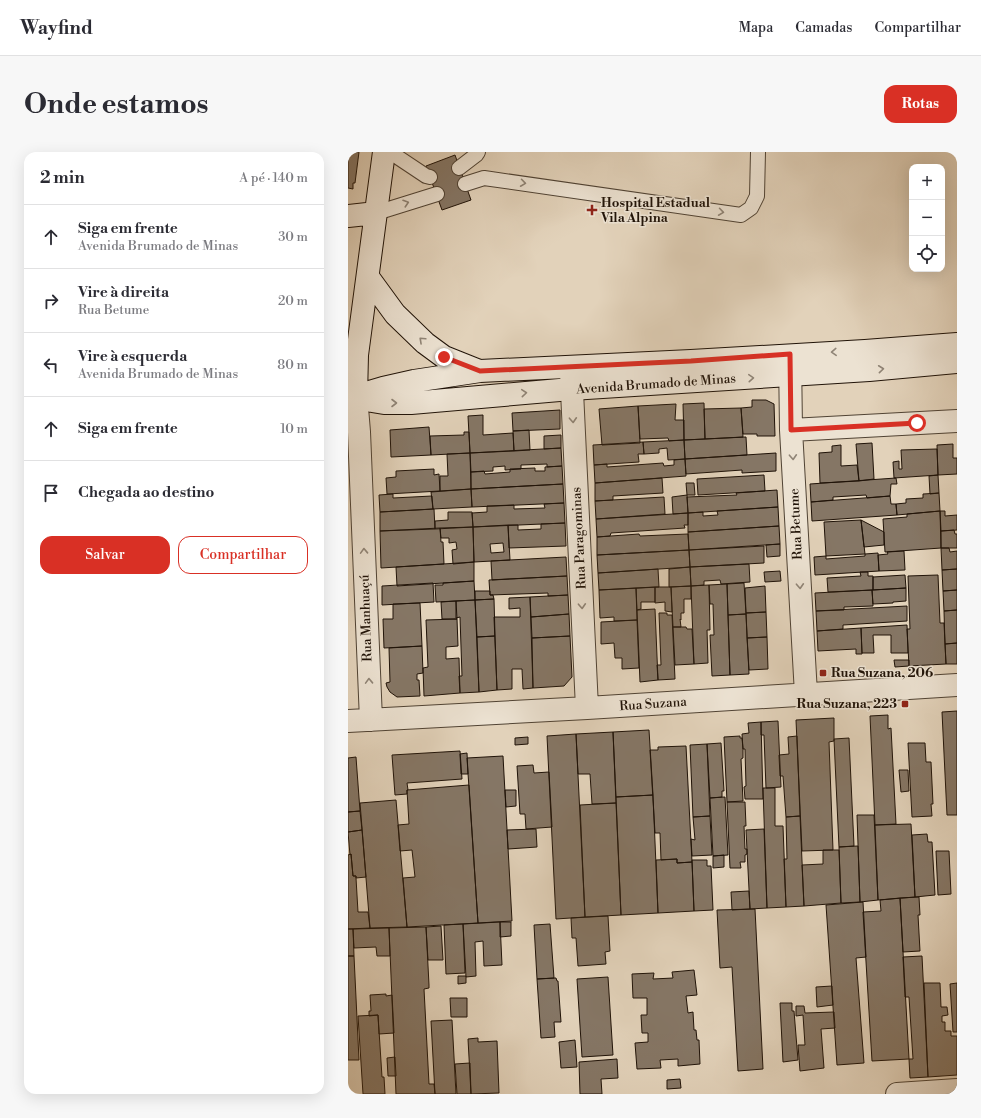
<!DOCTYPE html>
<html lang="pt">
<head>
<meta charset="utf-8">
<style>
  :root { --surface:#fff; --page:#f7f7f7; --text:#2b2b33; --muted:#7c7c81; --line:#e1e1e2; --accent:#d93025 }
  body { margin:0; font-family:"Libre Bodoni",serif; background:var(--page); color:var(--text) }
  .controls { position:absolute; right:12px; top:12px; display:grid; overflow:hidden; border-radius:8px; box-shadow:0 4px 16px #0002 }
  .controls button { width:36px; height:36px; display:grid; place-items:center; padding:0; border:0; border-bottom:1px solid var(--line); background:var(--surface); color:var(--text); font:20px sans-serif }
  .stop { position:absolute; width:12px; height:12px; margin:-9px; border:3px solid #d93025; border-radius:50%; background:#fff }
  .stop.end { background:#d93025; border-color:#fff; box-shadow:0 1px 4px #0008 }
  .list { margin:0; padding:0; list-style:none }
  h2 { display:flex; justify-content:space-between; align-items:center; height:52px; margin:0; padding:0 16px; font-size:17px }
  h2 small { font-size:13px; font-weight:400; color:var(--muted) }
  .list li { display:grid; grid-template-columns:26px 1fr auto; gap:12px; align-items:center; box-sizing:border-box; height:64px; padding:0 16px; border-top:1px solid var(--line) }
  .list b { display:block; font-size:15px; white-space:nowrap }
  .list p { margin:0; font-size:13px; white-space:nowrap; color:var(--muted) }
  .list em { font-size:13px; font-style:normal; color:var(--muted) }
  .actions { display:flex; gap:8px; padding:12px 16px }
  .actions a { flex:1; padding:9px 0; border:1px solid var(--accent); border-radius:12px; text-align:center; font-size:14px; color:var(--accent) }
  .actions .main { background:var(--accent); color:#fff }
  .icon { flex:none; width:22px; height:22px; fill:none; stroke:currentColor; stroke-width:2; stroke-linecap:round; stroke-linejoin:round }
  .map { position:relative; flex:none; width:609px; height:942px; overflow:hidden; border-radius:12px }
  header { display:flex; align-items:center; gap:24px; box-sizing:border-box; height:56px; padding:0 20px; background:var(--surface); border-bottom:1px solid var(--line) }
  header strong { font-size:19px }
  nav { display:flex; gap:22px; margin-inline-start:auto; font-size:14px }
  .intro { display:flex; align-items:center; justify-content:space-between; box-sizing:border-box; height:96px; padding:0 24px }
  h1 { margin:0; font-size:28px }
  .button { padding:10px 18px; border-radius:12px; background:var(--accent); color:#fff; font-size:14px; font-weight:700 }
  main { display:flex; gap:24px; padding:0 24px }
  aside { flex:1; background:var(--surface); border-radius:12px; box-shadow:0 4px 16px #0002 }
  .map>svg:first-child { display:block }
  .building { fill:#857665; stroke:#201308; fill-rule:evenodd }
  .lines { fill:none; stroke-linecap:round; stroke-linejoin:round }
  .service-casing { stroke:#504334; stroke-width:16 }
  .minor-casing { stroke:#504334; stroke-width:24 }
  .secondary-casing { stroke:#201308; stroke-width:24 }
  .service { stroke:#ece2d2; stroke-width:14 }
  .minor { stroke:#ece2d2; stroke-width:22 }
  .secondary { stroke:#ece2d2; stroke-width:22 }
  .oneway { stroke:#908577 }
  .route { stroke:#d93025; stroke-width:5 }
  .poi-dot { fill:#8f2418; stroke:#ece2d2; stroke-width:1.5 }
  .labels { text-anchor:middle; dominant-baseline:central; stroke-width:3; stroke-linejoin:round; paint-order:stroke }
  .poi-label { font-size:13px; font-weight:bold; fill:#201308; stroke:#ece2d2; text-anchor:start }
  .street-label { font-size:13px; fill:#201308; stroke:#ece2d2 }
</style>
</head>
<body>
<header>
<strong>Wayfind</strong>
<nav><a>Mapa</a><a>Camadas</a><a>Compartilhar</a></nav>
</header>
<div class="intro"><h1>Onde estamos</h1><a class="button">Rotas</a></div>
<main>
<aside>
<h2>2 min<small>A pé · 140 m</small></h2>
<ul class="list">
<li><svg class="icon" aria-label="ahead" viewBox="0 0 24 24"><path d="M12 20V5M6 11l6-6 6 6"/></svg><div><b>Siga em frente</b><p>Avenida Brumado de Minas</p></div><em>30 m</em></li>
<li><svg class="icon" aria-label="right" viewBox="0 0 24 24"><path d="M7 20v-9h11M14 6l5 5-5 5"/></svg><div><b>Vire à direita</b><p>Rua Betume</p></div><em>20 m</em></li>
<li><svg class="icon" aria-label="left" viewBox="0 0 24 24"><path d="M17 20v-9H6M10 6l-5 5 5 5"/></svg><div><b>Vire à esquerda</b><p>Avenida Brumado de Minas</p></div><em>80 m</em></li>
<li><svg class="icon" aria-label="ahead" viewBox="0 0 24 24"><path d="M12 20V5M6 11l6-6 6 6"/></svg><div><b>Siga em frente</b></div><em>10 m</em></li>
<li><svg class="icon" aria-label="arrive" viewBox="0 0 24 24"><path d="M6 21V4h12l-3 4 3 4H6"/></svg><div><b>Chegada ao destino</b></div></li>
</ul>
<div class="actions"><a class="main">Salvar</a><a>Compartilhar</a></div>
</aside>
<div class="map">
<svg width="609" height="942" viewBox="0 0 609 942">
  <rect width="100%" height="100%" fill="#e2d2ba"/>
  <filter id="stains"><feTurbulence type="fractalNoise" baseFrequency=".005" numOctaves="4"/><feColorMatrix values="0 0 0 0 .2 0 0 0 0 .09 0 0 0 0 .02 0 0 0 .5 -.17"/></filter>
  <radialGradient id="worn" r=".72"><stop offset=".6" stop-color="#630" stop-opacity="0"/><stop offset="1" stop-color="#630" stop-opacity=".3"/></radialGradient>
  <path class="building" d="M0,0h11l-4,31h-2v6l-5,-1z
    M107,3l16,45 -29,10 -16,-44z
    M404,248h14l8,4 1,32h-18v-2h-14l-2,-26 11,-1z
    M356,251l1,36 -21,1 -1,-36z
    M328,252l-1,16h9v20l-15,1 -1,-3 -28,1 -2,-33z
    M290,254l2,37 -38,2 -3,-36z
    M393,256l2,29 -38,2 -1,-30z
    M212,258v19l-47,2 -1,-18z
    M135,263v20l30,-2 1,18 -44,2 -2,-37z
    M81,275l2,28 -40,2 -1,-27z
    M181,278l1,20 -16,1 -1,-20z
    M116,280h5l1,21 -39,2 -1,-19 34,-1z
    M213,283v13l-17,1v-13z
    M398,285l1,18 -62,4 -1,-19z
    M336,288l1,19 -17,1 -1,-12 -8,1v4l-15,1 -1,-12z
    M295,290l1,12h-6l1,8 -45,3 -1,-20z
    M524,291l2,36 -15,2 -3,-37z
    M605,292v14h4v16l-19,1 -1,-30z
    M493,293v21l16,-1 2,16 -39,2 -1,-30 13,-1v-6z
    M213,296l1,18 -15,1v-3l-26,1v4l-16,1v-4l-12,1v4l-22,1 -1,-19z
    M589,297l1,26 -44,3 -1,-16 6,-1v8h3l-1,-19z
    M122,301l1,36 -31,2v-15h8l-1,-22z
    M428,301v18l-34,2v-3l-56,4 -1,-15z
    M337,307l1,17 -91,7 -1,-18 13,-1v3l56,-4 1,3 10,-1v-5z
    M214,314l1,18 -92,5v-17l13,-1 1,3 25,-2v-3l25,-1v3h10v-4z
    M86,317v6l5,-1 1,17 -53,3 -1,-16 10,-1v-6z
    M416,323l1,16 -67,4 -1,-16z
    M590,323l1,18 -9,1 -1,-18z
    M314,326l1,15 -50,3v4l-18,1v-18z
    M548,326l1,6h-6l-1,12 -23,2 -1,-3 -33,2v3l-22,2 -1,-18z
    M338,331h8l1,12h-8z
    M215,332l1,19 -92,4 -1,-18z
    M123,337l1,18 -39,2 -2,-17z
    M429,338l1,17 -90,6 -1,-16 50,-2 -1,-2z
    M591,341l1,18 -43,4 -1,-11 10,-1v-4l17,-1v-4z
    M45,342v4l39,-2 1,13 -53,3 -1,-17z
    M339,343l1,18 -15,1 -1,-17z
    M542,344l1,8h5l1,11 -85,6 -1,-19z
    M316,345l1,17 -69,5 -1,-18z
    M216,351l1,20 -92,4 -1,-14 15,-1v-6l27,-1v4l31,-1 -1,-4z
    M430,355l1,19 -91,6v-19l15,-1v4l15,-1 -1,-4z
    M86,357l1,20 -55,2v-19z
    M592,359l1,37 -56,4 -2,-33 24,-2v-3z
    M592,359h5v5l12,-1v15l-16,1z
    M100,360h24l1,15 -38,2v-8l13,-1z
    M340,361v12h-4l1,3 -74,5 -1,3 -13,1 -1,-18z
    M513,368l23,12v13l-20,2z
    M513,368l4,34 -39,2 -2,-34z
    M217,371l1,23 -57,2 -1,-23h10v5l23,-1v-5z
    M160,373l2,35 -36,2 -1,-35zM155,391l1,9 -13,1 -1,-9z
    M431,374l1,18 -91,6 -1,-18z
    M125,375l1,35 -21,2 -1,-14 5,-1 -1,-7 -7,1v-5h-8l-1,-10z
    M92,376l1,14h2l1,22 -63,4 -1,-37z
    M606,378l1,4h2v14h-16v-17z
    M291,382l1,2 48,-2 1,16 -92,5v-18z
    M432,392v12l-13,1 -1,-12z
    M416,394v17l-74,4 -1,-17z
    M593,396h8l1,4 7,-1v18l-15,1z
    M341,398l1,17 -92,6 -1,-18z
    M556,399l1,19 -26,1 -1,-16 10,-1 -1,-2z
    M530,401l1,18 -64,4 -1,-18 12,-1v3l39,-3v-2z
    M218,405l1,19 -75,4 -1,-19z
    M126,410v19l-77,5 -1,-19z
    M401,412l1,18 -29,2 -1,-4 -16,1v4l-13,1 -1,-19z
    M342,415l1,19 -22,1v-18z
    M310,417l1,18 -60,3 -1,-17z
    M609,417v21l-14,1 -1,-21z
    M432,419l1,10 -16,1 -1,-10z
    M512,420h8v4h5v14l-45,2 -1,-14 34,-2z
    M557,423l1,13 -33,2v-13z
    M590,423l2,48h4l2,41 -37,2 -2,-37h3l-2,-53z
    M219,424l1,19 -20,1v-3l-58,2 -1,-15z
    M126,429l1,19 -39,2 -1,-17h8v-2z
    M85,431l1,19 -52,3v-19z
    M396,431l2,31 -18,1 -1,-31z
    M379,432l3,91 -18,1 -2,-41h4l-1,-31h-3l-1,-19z
    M361,433l1,45h-3l1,33 -14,1 -3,-78z
    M343,434v13h-7v14h-3v7l-1,-1 1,8h-8l-2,-40z
    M417,434l1,26 -20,1 -1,-25z
    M307,435v15h-14v7l-4,1 -1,-22z
    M307,435h16l1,25 -7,-1v-9l-10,1z
    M288,436l1,32 -23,1v-4l-14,1 -1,-28z
    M558,436v13l-13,1v1l-20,1 -1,-14z
    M524,438l1,16 -29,1v3l-28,1 -1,-18z
    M609,438v20l-13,1 -1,-20z
    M127,439h15v4h3l1,4 -19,1z
    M220,443l1,19 -38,3 -1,-20z
    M182,445l3,91 -10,1 -1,-20h-10v20l-15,1 -3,-73h26v-9l-11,1v-11z
    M146,447l1,37 -18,1 -2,-37z
    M127,448l4,92 -19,1 -1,-17h3l-2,-59 -4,1v-17z
    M108,449l1,18h-15l-1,-17z
    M72,451l2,43 -38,2 -1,-29h10v-15z
    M559,454v15l-64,4v4l-26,2 -1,-20z
    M307,457l3,71 -18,2 -3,-72z
    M609,458v33l-12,1 -1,-33z
    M418,460l1,25 -20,1 -1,-25z
    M311,461h8v2h5l3,64 -17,1 -1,-15h4z
    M221,462l1,22 -38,2 -1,-21z
    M398,462l3,60 -19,1 -2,-60z
    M109,467l1,27 -12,1v12l13,-1 1,35 -36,3 -1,-28 5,-1 -2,-47z
    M289,468l2,48 -17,1v-11h-7l-1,-15 -13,1v-22z
    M559,473l1,28h-17v-18h-18l1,18h-12l-1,-25z
    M325,475h13l1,2h5l2,35 -19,1z
    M513,476l1,26h-6v-5l-38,2 -1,-20z
    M147,484l2,54 -18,2 -2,-55z
    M222,484l2,41 -8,9 -31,2 -1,-50z
    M419,485l1,32 -19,1 -2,-32z
    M609,491v21h-11l-1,-20z
    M74,494l1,27 -6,1v6h2l1,16 -23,1 -7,-5 -3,-5 -1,-4 4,-1 -1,-34z
    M546,508h15v6l-14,1z
    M609,559v104h-10l-5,-103z
    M540,563v14l3,-1 5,96 -21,1 -5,-109z
    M486,566v23l-5,1 4,108 -31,1 -6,-131z
    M430,569l3,66 -15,1 -2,-53h-3v-13z
    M413,570l2,77h-18l-1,-12 2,-1 -1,-37h-2l-1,-15 7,-1 -1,-10z
    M301,578l4,65 -37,2 -3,-65z
    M265,580l3,71 -24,1 -2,-30h-12l-2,-40z
    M228,582l9,183 -29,2 -9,-183z
    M392,584v2h2l1,11v9l-2,1 2,42 -16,1 -3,-65z
    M449,584l3,80 -14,1 -3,-41h-3l-1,-21 10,-1 -1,-17z
    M180,585v7l-13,1v-7z
    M501,586l5,108 -15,1 -5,-108z
    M373,591l3,48h-2v6l-12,1 -3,-54z
    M560,591h17l1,19h5l2,42h-2l1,12 -20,1z
    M359,592l3,72 -17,1 -3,-72z
    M338,594l6,116 -15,1v-4l-16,1 -1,-27h-5l-5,-83h8v-3z
    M112,599l2,28 -55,4 1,7h-1v4l-12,1 -3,-40z
    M119,601l1,21h-7l-1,-20z
    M155,604l9,165 -34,2 -11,-165z
    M8,605l4,54 -12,1v-54z
    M185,613l1,8 15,-1 3,55 -26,2 -1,-15h-5l-3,-48z
    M551,618h9l1,21 -8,1z
    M121,633l9,138 -71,4 -4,-49 12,-1 -3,-27 -12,1 -2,-26 11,-1 -2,-34z
    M415,636h12v38h8l3,81 -19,1z
    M157,638h11v16l-10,1z
    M305,643l5,118 -37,2 -5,-118z
    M377,645l3,58 -15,1 -3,-58z
    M48,648l11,127 -37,1 -10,-125z
    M379,650h18l1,24h-2l1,23h2v5l-2,1v7h-5l1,6h-11z
    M268,651l5,112 -36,2 -5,-112z
    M12,659l2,19 -14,2v-20z
    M509,663h17l4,85 -18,2z
    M362,664l2,39 -20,1 -1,-17 4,1 -2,-23z
    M452,664l4,90 -18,1 -2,-48h3l-1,-42z
    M563,672l4,73 -37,3 -3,-75z
    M188,677l1,18 -29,2 -1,-19z
    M416,677l3,79 -17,1 -4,-79z
    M14,678l4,47 -10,1v-2h-3l-2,-22 -1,1 -2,-23z
    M579,682l1,8h4l3,53 -20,2 -3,-62z
    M510,694l2,56 -19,1 -2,-56z
    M475,698h16l2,53 -37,3 -2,-41 21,-1z
    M588,699h13l2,43 -13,1z
    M3,702l2,22h3v2l2,34h10l2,16 -22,1v-74z
    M376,703v12l-11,1v-12z
    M329,707v4l15,-1 2,49 -36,2 -2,-53z
    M344,708h15v6h4l2,44 -19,1z
    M401,739l1,18 -18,1 -1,-18z
    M571,745l1,18h-2l2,36 -17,1 -3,-54z
    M552,746l9,161 -37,2 -9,-149 18,-1 -1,-11z
    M515,750l3,55 -10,1 8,105 -27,2 -11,-160z
    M407,757l8,160 -25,2 -6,-104 -12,1 -3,-58z
    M260,764l2,35 -5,1 1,12 -28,2 -2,-28h-4l-1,-20z
    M152,770h11v14l-11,1z
    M152,770l2,43 -18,1 -1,-25 -8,1 1,34 -10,1 -3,-53z
    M115,772l2,49 -19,1 -2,-49z
    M202,772l4,54 -17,1 -3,-54z
    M93,774l2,34h-15l-2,-33z
    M78,775l3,58v3l-5,1 5,95h5l1,10h-39l-7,-166z
    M41,776l1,28h-13l-1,-9 -22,1 -1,-19z
    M0,777h5l1,27h-6z
    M0,804h6l5,104h-11z
    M574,804l6,121 -18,1 -1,-19h4l-4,-62h-4l-2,-40z
    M346,818l3,25 -11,1 2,17 5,-1 1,18h2l1,10h2l1,24 -22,2v-7l-18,1 1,8 -24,1 -2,-26 13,-1v-9h-6l-1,-18h6v-17h-14l-1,-24 22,-1 -1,6 20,-1 -1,-6z
    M110,824h8v7l-8,1z
    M260,825l5,78 -31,2 -5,-78z
    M208,826l1,3h1l3,41h-7l1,15 -14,1 -4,-59z
    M576,831h16l1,24h6l1,8 -6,1v6h3v9h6v5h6v39l-29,2z
    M609,831v49h-4l-3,-48z
    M484,834l1,19 -16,2 -1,-20z
    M38,842v2l6,-1 2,38 -15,1 -1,-19 -9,1v-5h2l-1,-16z
    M102,846h17v19h-16z
    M432,851h12v8h2l4,49 -15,2z
    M448,854h8l1,7 29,-1 1,16 -14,1 3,39 -24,3 -2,-26h7l-2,-30 -7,1z
    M30,863l4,62h2l1,17h-22l-5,-78z
    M104,868l4,74h-21l-4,-73z
    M130,886v4l19,-1 2,52 -28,1 -3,-55z
    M227,888l2,27 -16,1 -2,-26z
    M47,905l1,19h-8l-1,-18z
    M269,907l1,19 -17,1 1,15h-22l-1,-32z
    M122,911l1,31h-14l-2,-30z
    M332,927l1,9 -14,1v-9z"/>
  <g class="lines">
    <g class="service-casing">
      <path id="service" d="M42,0l36,24 4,1
        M111,16l17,-13 2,-3
        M117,32l19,-6 257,37 10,-7 6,-12 1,-44
        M28,61l61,-19"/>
    </g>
    <g class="minor-casing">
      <path id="minor" d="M442,204l1,74 15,264
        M223,218l16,338
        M8,244l3,36 12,288
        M443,278l166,-9
        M0,569l239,-13 370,-23
        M549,942l60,-4"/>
    </g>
    <g class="secondary-casing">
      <path id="secondary" d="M0,64l28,-3
        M20,125l27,37 30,29 19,14 35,14
        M8,244l1,-41 27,-203
        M9,244l15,5 12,2h27l160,-14 298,-19 88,-8
        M0,245l8,-1 27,-8 31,-7 66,-10 211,-10 174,-10 92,-7"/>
    </g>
    <use href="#service" class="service"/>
    <use href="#minor" class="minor"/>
    <use href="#secondary" class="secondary"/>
  </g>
  <defs><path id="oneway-chevron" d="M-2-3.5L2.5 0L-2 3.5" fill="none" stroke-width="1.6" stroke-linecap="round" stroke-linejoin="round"/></defs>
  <g class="oneway">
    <use href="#oneway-chevron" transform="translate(175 31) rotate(8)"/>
    <use href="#oneway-chevron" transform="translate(58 51) rotate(-18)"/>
    <use href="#oneway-chevron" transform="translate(373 60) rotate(8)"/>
    <use href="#oneway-chevron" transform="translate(74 188) rotate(-137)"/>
    <use href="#oneway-chevron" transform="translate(486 200) rotate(177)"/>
    <use href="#oneway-chevron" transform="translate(533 217) rotate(-6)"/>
    <use href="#oneway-chevron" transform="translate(403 226) rotate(-4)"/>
    <use href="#oneway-chevron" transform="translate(176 241) rotate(-5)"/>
    <use href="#oneway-chevron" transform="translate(46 251)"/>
    <use href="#oneway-chevron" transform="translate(225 268) rotate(87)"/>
    <use href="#oneway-chevron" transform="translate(445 305) rotate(87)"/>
    <use href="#oneway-chevron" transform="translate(16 399) rotate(-92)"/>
    <use href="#oneway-chevron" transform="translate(452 434) rotate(87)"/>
    <use href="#oneway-chevron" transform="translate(234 454) rotate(87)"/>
    <use href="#oneway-chevron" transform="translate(21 529) rotate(-92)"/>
  </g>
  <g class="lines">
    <path class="route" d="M96,205l36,14 211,-10 99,-7 1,76 126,-7"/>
  </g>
  <g class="poi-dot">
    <path d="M242 52h4v4h4v4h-4v4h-4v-4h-4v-4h4z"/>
    <rect x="471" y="517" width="8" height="8" rx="2"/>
    <rect x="553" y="548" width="8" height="8" rx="2"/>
  </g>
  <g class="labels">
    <g class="poi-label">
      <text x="253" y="51">Hospital Estadual<tspan x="253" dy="15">Vila Alpina</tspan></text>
      <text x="483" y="521">Rua Suzana, 206</text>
      <text x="549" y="552" text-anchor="end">Rua Suzana, 223</text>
    </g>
    <g class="street-label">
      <text transform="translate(308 232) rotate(-4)">Avenida Brumado de Minas</text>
      <text transform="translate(448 372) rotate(-93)">Rua Betume</text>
      <text transform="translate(231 386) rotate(-93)">Rua Paragominas</text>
      <text transform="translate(18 466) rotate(-92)">Rua Manhuaçú</text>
      <text transform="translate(305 552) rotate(-4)">Rua Suzana</text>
    </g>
  </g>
  <rect width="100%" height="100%" filter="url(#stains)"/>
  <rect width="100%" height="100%" fill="url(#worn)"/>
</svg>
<div class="controls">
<button>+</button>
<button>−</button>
<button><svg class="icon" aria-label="locate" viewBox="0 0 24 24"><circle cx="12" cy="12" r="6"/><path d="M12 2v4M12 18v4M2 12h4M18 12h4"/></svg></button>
</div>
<div class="stop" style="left:569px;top:271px"></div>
<div class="stop end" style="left:96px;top:205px"></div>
</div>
</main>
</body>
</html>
